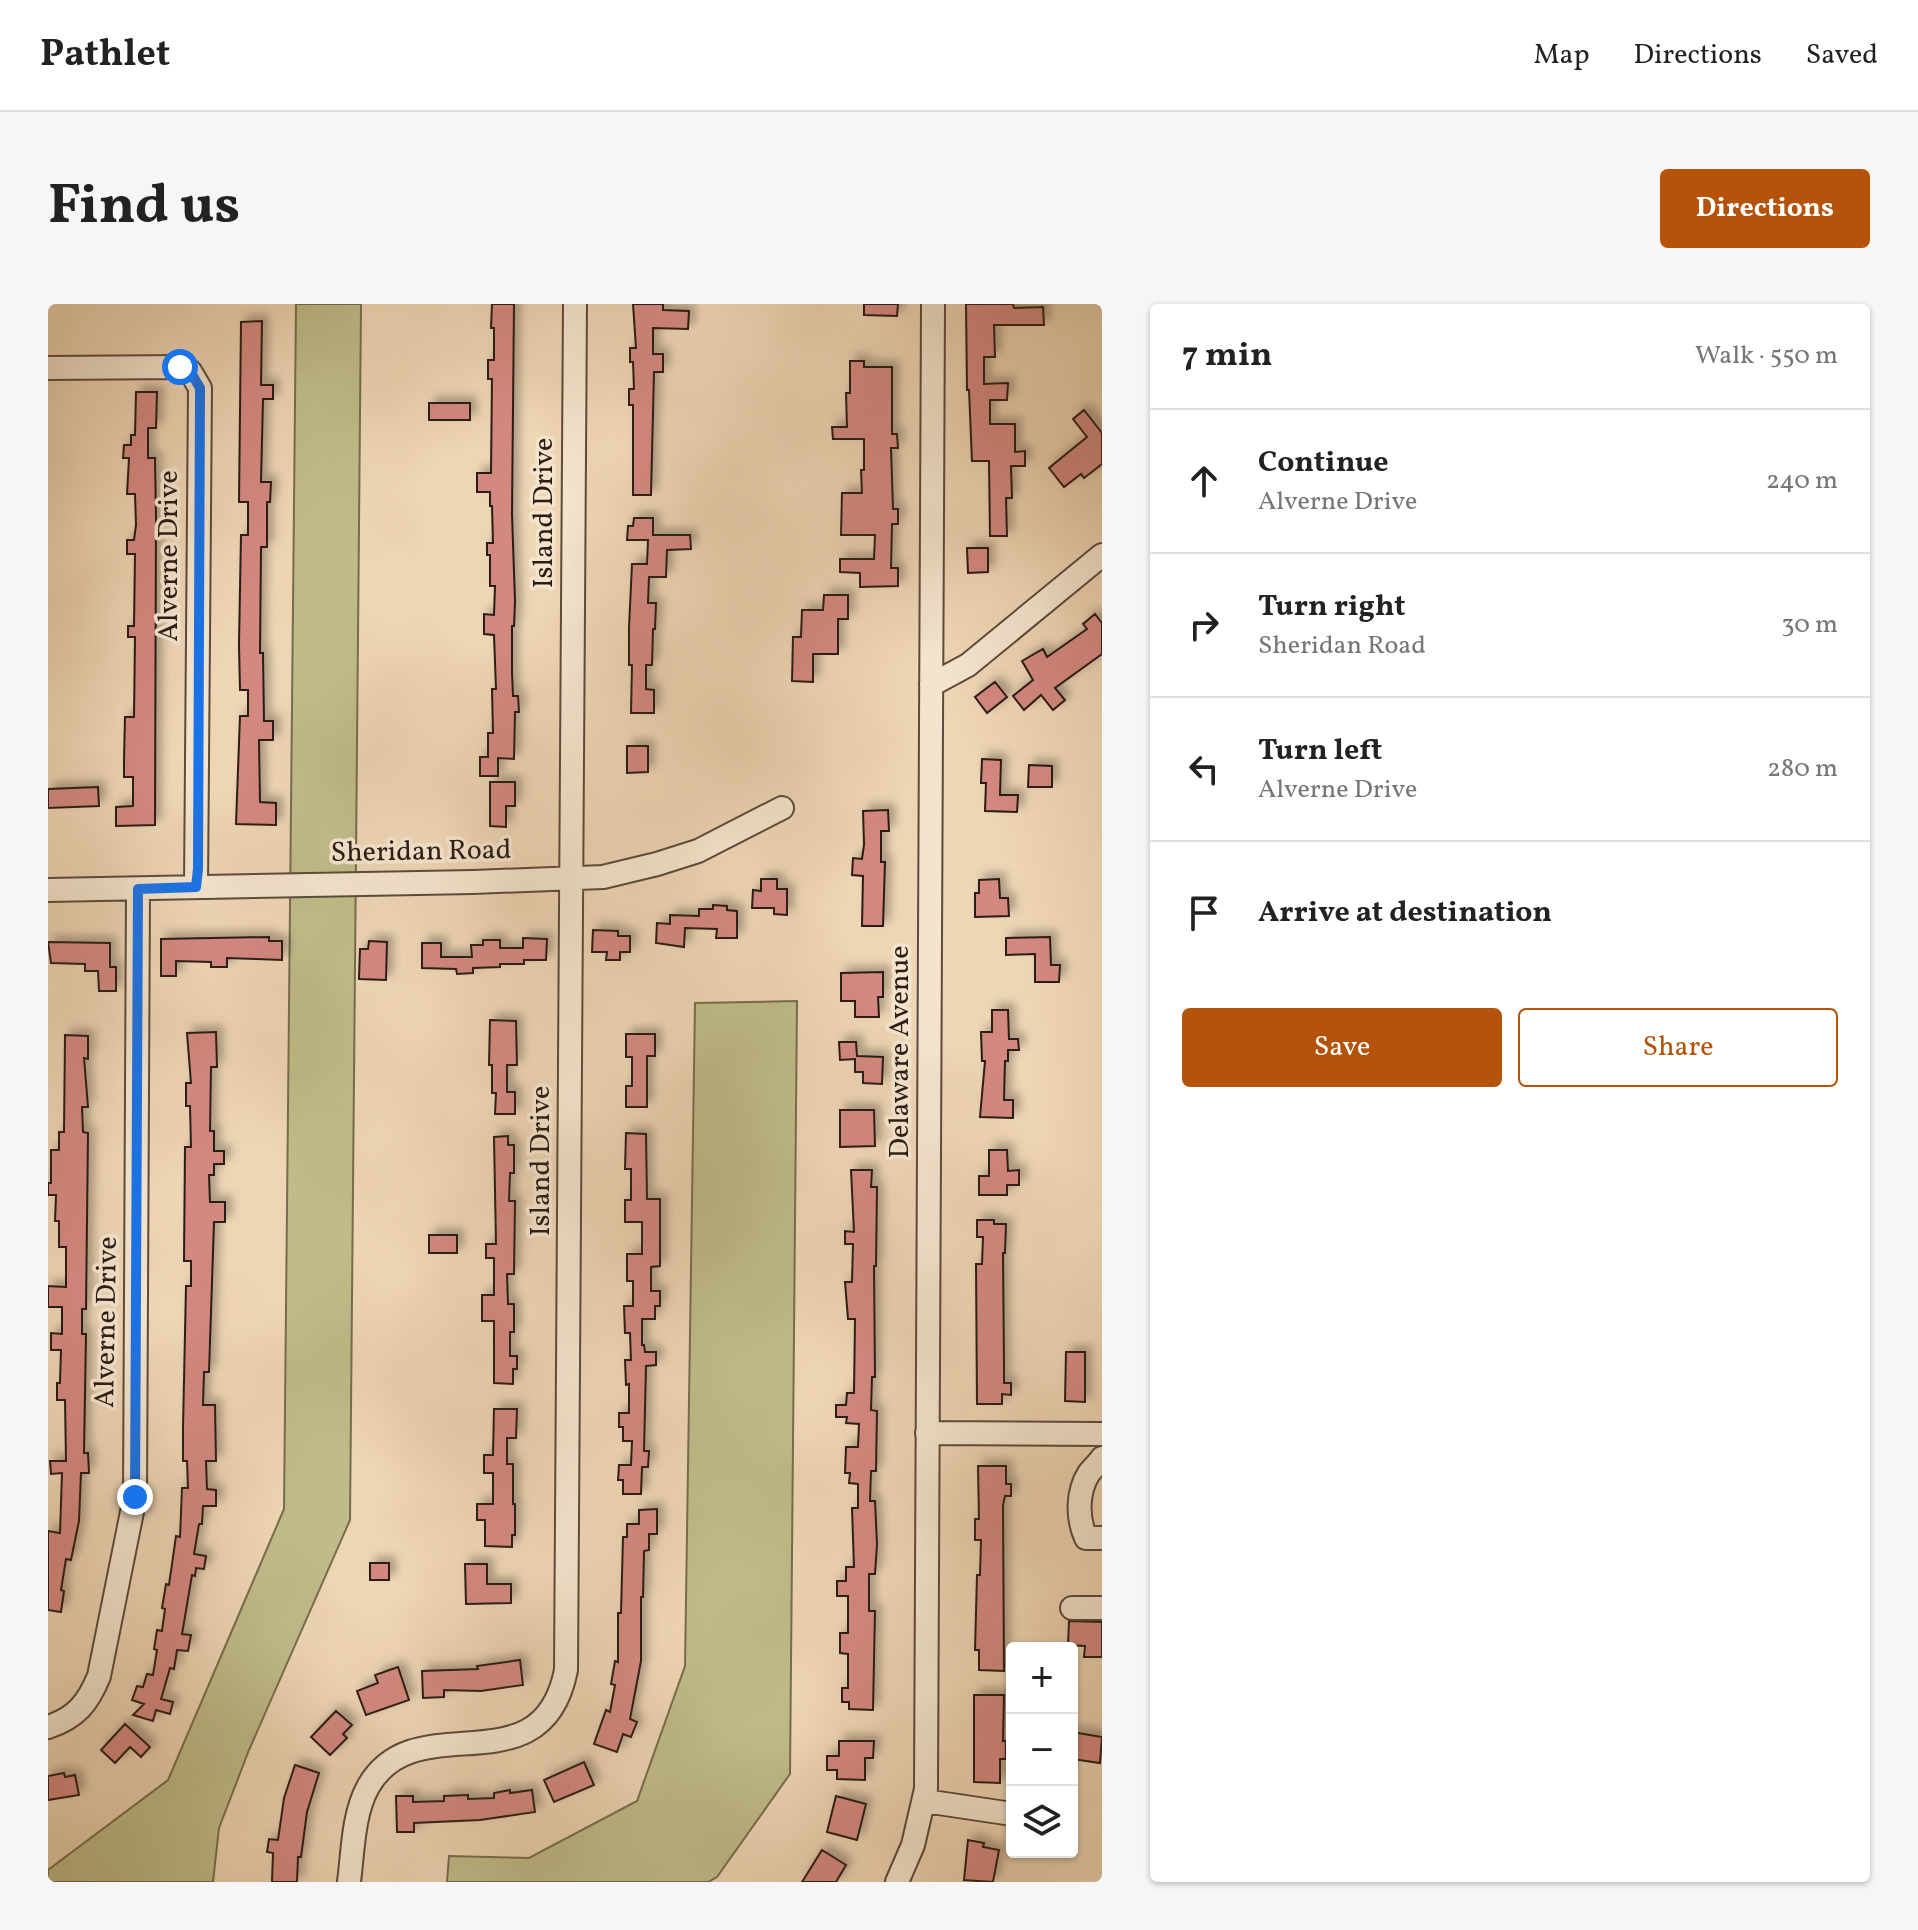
<!DOCTYPE html>
<html lang="en">
<head>
<meta charset="utf-8">
<style>
  :root { --surface:#fff; --page:#f6f6f6; --text:#222; --muted:#767676; --line:#e0e0e0; --accent:#b45309 }
  body { margin:0; font-family:Vollkorn,serif; background:var(--page); color:var(--text) }
  .controls { position:absolute; right:24px; bottom:24px; display:grid; overflow:hidden; border-radius:8px; box-shadow:0 2px 6px #0004 }
  .controls button { width:72px; height:72px; display:grid; place-items:center; padding:0; border:0; border-bottom:2px solid var(--line); background:var(--surface); color:var(--text); font:40px sans-serif }
  .stop { position:absolute; width:24px; height:24px; margin:-18px; border:6px solid #1a73e8; border-radius:50%; background:#fff }
  .stop.end { background:#1a73e8; border-color:#fff; box-shadow:0 2px 8px #0008 }
  .list { margin:0; padding:0; list-style:none }
  h2 { display:flex; justify-content:space-between; align-items:center; height:104px; margin:0; padding:0 32px; font-size:34px }
  h2 small { font-size:26px; font-weight:400; color:var(--muted) }
  .list li { display:grid; grid-template-columns:52px 1fr auto; gap:24px; align-items:center; box-sizing:border-box; height:144px; padding:0 32px; border-top:2px solid var(--line) }
  .list b { display:block; font-size:30px; white-space:nowrap }
  .list p { margin:0; font-size:26px; white-space:nowrap; color:var(--muted) }
  .list em { font-size:26px; font-style:normal; color:var(--muted) }
  .actions { display:flex; gap:16px; padding:24px 32px }
  .actions a { flex:1; padding:18px 0; border:2px solid var(--accent); border-radius:8px; text-align:center; font-size:28px; color:var(--accent) }
  .actions .main { background:var(--accent); color:#fff }
  .icon { flex:none; width:44px; height:44px; fill:none; stroke:currentColor; stroke-width:2; stroke-linecap:round; stroke-linejoin:round }
  .map { position:relative; flex:none; width:1054px; height:1578px; overflow:hidden; border-radius:8px }
  header { display:flex; align-items:center; gap:48px; box-sizing:border-box; height:112px; padding:0 40px; background:var(--surface); border-bottom:2px solid var(--line) }
  header strong { font-size:38px }
  nav { display:flex; gap:44px; margin-inline-start:auto; font-size:28px }
  .intro { display:flex; align-items:center; justify-content:space-between; box-sizing:border-box; height:192px; padding:0 48px }
  h1 { margin:0; font-size:56px }
  .button { padding:20px 36px; border-radius:8px; background:var(--accent); color:#fff; font-size:28px; font-weight:700 }
  main { display:flex; gap:48px; padding:0 48px }
  aside { flex:1; background:var(--surface); border-radius:8px; box-shadow:0 2px 6px #0004 }
  .map>svg:first-child { display:block }
  .green { fill:#bfbc89; stroke:#766c4e; stroke-width:2 }
  .building { fill:#d38880; stroke:#2c1c14; stroke-width:2; filter:url(#shadow) }
  .lines { fill:none; stroke-linecap:round; stroke-linejoin:round }
  .minor-casing { stroke:#5c4a3c; stroke-width:26 }
  .minor { stroke:#f4e4ce; stroke-width:22 }
  .route { stroke:#1a73e8; stroke-width:10 }
  .labels { text-anchor:middle; dominant-baseline:central; stroke-width:7; stroke-linejoin:round; paint-order:stroke }
  .street-label { font-size:28px; fill:#2c1c14; stroke:#f4e4ce }
</style>
</head>
<body>
<header>
<strong>Pathlet</strong>
<nav><a>Map</a><a>Directions</a><a>Saved</a></nav>
</header>
<div class="intro"><h1>Find us</h1><a class="button">Directions</a></div>
<main>
<div class="map">
<svg width="1054" height="1578" viewBox="0 0 1054 1578">
  <defs>
    <filter id="shadow"><feDropShadow dx="6" dy="-6" stdDeviation="4" flood-color="#0004"/></filter>
  </defs>
  <rect width="100%" height="100%" fill="#eed5b4"/>
  <filter id="stains"><feTurbulence type="fractalNoise" baseFrequency=".0025" numOctaves="4"/><feColorMatrix values="0 0 0 0 .2 0 0 0 0 .09 0 0 0 0 .02 0 0 0 .5 -.17"/></filter>
  <radialGradient id="worn" r=".72"><stop offset=".6" stop-color="#630" stop-opacity="0"/><stop offset="1" stop-color="#630" stop-opacity=".3"/></radialGradient>
  <path class="green" d="M248,0h65l-11,1216 -101,230 -30,78 -6,54h-165v-12l120,-90 116,-271z
    M749,697l-7,773 -73,103 -9,5h-261l2,-26 80,2 108,-57 48,-135 10,-663z"/>
  <path class="building" d="M444,0h22l-2,210 3,87 -1,25h-2v46l1,24h5l1,16h-4l-1,47 -16,-1v18h-18v-19h8v-24h5l-1,-44h4l-2,-54 -10,-1v-20l10,1 1,-29h-5v-31h-3v-12h6l-1,-37h-2v-14h-13v-19h14l1,-94h-4v-19h6v-32h-3z
    M585,0h30v6l26,1 -1,18 -35,-1v26h10v18h-9l-3,123h-18v-90h-4v-16h5l-1,-27h-3v-14h6z
    M816,0h34l-1,12 -33,-1z
    M918,0h47l1,4 29,-1 1,18h-50l1,32h-11v27l24,-1 -1,17h-17v24h25v28l10,-1v15h-14l1,32h-6l1,38h-17l-1,-75h-17l-3,-71h-2z
    M214,17l-1,64h12v14h-10l-2,83h10l-1,20h-3v45h-6l-1,106h3l1,68h9v19h-14l1,62 16,1v22l-40,-1 4,-108h8v-26h-8l-1,-46 2,-109h7v-33h-9l2,-180z
    M802,57h14v6h28v67h5l1,14h-7l2,61h5v15h-6l-1,44h7v18l-38,1v-14l-20,-1v-13h34l1,-24h-34l1,-42h20l-1,-23h3v-31h-31l-1,-12h15l-1,-34h4z
    M88,88h21l-1,36h-8v30h7l1,59 -1,308 -39,1v-19l17,-1v-29h-9v-15l1,-45h9l1,-80h-7v-11h6l1,-72h-8v-14h7l2,-15 -1,-31h-8l2,-36h-6l1,-13h7v-10h4z
    M381,99h41v17h-41z
    M1036,106l18,23v31l-18,14 -3,-4 -17,13 -15,-19 38,-31 -14,-18z
    M586,214h19v17h37l1,14 -24,1 -1,27h-17l-1,26h8l-1,26h-2l-1,36h-6v24l8,1v23h-23l1,-48h-3v-37l3,-64h15l1,-24h-21l1,-14h5z
    M919,244h21v24l-20,1z
    M776,291h24v24h-10v35h-25v28l-21,-1 1,-44h8l1,-27h21z
    M1047,310l7,9v31l-47,34 10,12 -12,10 -12,-15 -17,15 -11,-14 20,-16 -11,-19 21,-12 4,8 40,-28 -4,-5z
    M947,378l12,15 -20,16 -12,-16z
    M579,442h21v26l-21,1z
    M934,455l19,1 -1,35h18l-1,17 -32,-1 1,-28h-5z
    M981,461l23,1v21h-24z
    M442,478h25v24h-9v21l-16,-1z
    M50,483l1,19 -51,2v-19z
    M840,506l1,21h-8v31h4l-2,64h-21l1,-50 -11,-1 1,-17 9,1 2,-14 -1,-34z
    M713,575h16v10h10v26l-13,-1v-6h-22l1,-18 8,1z
    M951,575l1,19h8l1,18 -34,1v-24h4v-13z
    M665,601l14,1v4l10,1v27h-21l1,-9 -32,-1 -1,19 -28,-4 1,-20 13,1v-9l29,1v-7h14z
    M545,626l25,1v5h12v16h-10v8h-14l1,-8h-15z
    M221,633v4h13v19l-55,-2v9h-16v-5l-35,-1v15h-15v-37z
    M1002,633l1,28h9l-1,17h-24v-28l-29,1v-17z
    M475,634l24,1 -1,21h-22v4h-24v3l-27,1v5l-16,1 -1,-5 -34,-1v-25h19v14h31l-1,-12h12v-5h17v8h23z
    M321,637l18,1 -1,38 -27,-1 1,-30h8z
    M0,638l62,1v24h6v24h-17l-1,-20h-13v-7l-34,-1z
    M835,668v25h-5l1,20h-24v-16h-14v-28z
    M944,706h16l1,29h9l1,11h-11v11h-3l-1,39h9v18l-33,-1 5,-56h-3l-1,-29h11z
    M442,716l26,1 1,44h-10v27h8v22h-20l1,-21h-4v-28h-3z
    M168,728l1,35h-6l-1,64h4v20h10v13h-10v11h-5l1,27h15v20h-11l-5,150h-5l-1,33h12l1,56h-10l1,28 9,1v16h-13l-1,18h-3l-5,30 12,2 -2,13 -8,-1 -1,8 -3,-1 -10,59 9,1 -3,16 -11,-1 -3,19 -4,-1 -9,31 12,3 -3,12 -14,-4 -3,11 -20,-6 11,-11 -12,-4 5,-14 6,1 4,-13 6,1 4,-25 -3,-1 3,-19 5,1 3,-22 -3,-1 4,-24 3,1 7,-49 4,1 2,-49h6l-1,-27h-4v-33l3,-142h5v-25h-7l1,-114h6l-1,-41h-4v-23h5l-4,-50z
    M578,730h29v22h-8v51h-21v-21h6v-29h-6z
    M17,731l23,1v23l-4,-1 4,49h-6l1,25 5,1 -2,176h-4v25h4l-2,119h4l1,20h-8l-2,48 -8,39 -5,-1 -5,31 3,1 -3,21 -13,-2v-79l12,2 2,-60 -11,1 -1,-13h16l-1,-61h-8v-17h3l1,-33h-10v-17l11,1v-27h-14v-21l18,1v-40h-7v-26h-4l1,-26h-8v-12h3v-33h8v-18h5z
    M791,738h17l1,14 26,1 -1,27 -19,-1v-11h-8v-13l-15,1z
    M792,806h34l1,36 -35,1z
    M578,829l20,1 1,65h13v67l-9,1v24h9v15h-5v13h-13v26h2l1,7h11v13l-10,1 -2,85h5l-1,16h-6l-1,27h-18v-14h-5l1,-15h12l1,-24h-9v-14h-4v-14h10v-29l-3,1 -1,-25h6l-1,-27h-5l-1,-27h9v-25h-6v-27h15v-32h-17v-22h6v-31h-6z
    M460,832v9h6v28h-4l-1,28h6l-1,73h-7l1,30h6v28h-4v24h7v13h-4v15l-19,-1v-62h-12v-26h12v-37h-8v-14h10l-2,-107z
    M941,846h18l1,21 11,-1v15h-12v10h-28v-19h10z
    M803,866h21l-1,17h6l-1,79h-2l1,111h-3l-1,33 6,1 -1,60h-5l-1,30h5l2,43 -2,30h-6v37h6l-2,99 -24,-1v-7h-7v-14h6v-34l-8,-1v-20h8v-37h-11v-15h9v-14h8l-2,-59h6v-24l-9,-1 1,-10h-5l1,-26h12l1,-23 -13,-1 1,-6h-11v-12h10l1,-12h7l1,-74h-7l-3,-37h7l1,-38h-8v-13l9,1z
    M929,916h17v4h12l-1,29h-2l1,112v18h7v12l-9,-1v10h-25l-1,-140h6l1,-27h-6z
    M381,931h28v18h-28z
    M1018,1048h19v50l-20,-1z
    M446,1105h23l-1,29h-9v26h6v40h2v31h-3v12l-27,-1v-26h-8v-16h16v-31h-9v-18h9z
    M930,1162h28v18h5v12h-6l-2,9 1,166 -25,-1v-20h-4l2,-75h3l1,-35h-6v-21h4z
    M609,1205v25h-8v16l-5,1 -1,46h-2v64l-11,58 7,3 -6,15 -8,-3 -6,18 -23,-8 12,-34 4,2 5,-27 -4,-1 4,-23 3,1v-49h3l2,-76h4v-13h12v-14z
    M322,1259h19v17h-19z
    M417,1260h22v20h24v19l-45,1z
    M1021,1317l33,1v35h-18l1,-11 -17,-1z
    M472,1356l3,25 -42,6 -37,-1v7l-21,1 -1,-27 56,-2 -1,-3z
    M350,1363l11,33 -43,15 -9,-24 21,-8 -3,-8z
    M926,1391h30l-1,46h3v18h-6v24l-26,-1z
    M288,1407l16,14 -9,9 4,4 -17,17 -19,-18z
    M77,1420l25,23 -9,10 -11,-10 -15,16 -14,-13z
    M1024,1428l30,5 -2,26 -28,-4z
    M791,1437h35l-1,17h-8v22l-28,-1v-9h-10v-14h12z
    M536,1458l10,23 -40,17 -10,-22z
    M247,1461l24,8 -12,39 -6,45h-3l-1,25h-25l1,-29 -6,-1 2,-13 9,1 6,-42z
    M16,1469l1,4 10,-2 4,20 -31,5v-24z
    M462,1486v3l22,-3 3,22 -55,8 -66,3v9h-17l-1,-36h17v6l31,-1v-5l24,-1v4l26,-1v-5z
    M788,1492l30,8 -9,36 -30,-8z
    M920,1536l16,3 -1,4 16,3 -6,32 -29,-2z
    M774,1546l24,15 -10,17h-34z"/>
  <g class="lines">
    <g class="minor-casing">
      <path id="minor" d="M0,64l132,-1 10,4 10,17 -4,499
        M883,381l37,-20 134,-110
        M0,586l425,-8 130,-5 54,-13 41,-13 84,-43
        M879,1129l175,1
        M1054,1154c-4,6 -9,10 -13,15 -12,19 -12,45 -3,65h16
        M1024,1304h30
        M0,1423c28,-9 40,-24 51,-51l36,-179 3,-608
        M877,1497l87,13
        M301,1578c4,-31 4,-68 19,-95 47,-85 174,6 198,-117l9,-1366
        M849,1578l16,-37 13,-56 7,-1485"/>
    </g>
    <use href="#minor" class="minor"/>
  </g>
  <g class="lines">
    <path class="route" d="M87,1193l3,-608 58,-2 2,-18 2,-481 -10,-17 -10,-4"/>
  </g>
  <g class="labels">
    <g class="street-label">
      <text transform="translate(496 209) rotate(-90)">Island Drive</text>
      <text transform="translate(121 252) rotate(-90)">Alverne Drive</text>
      <text transform="translate(373 548) rotate(-1)">Sheridan Road</text>
      <text transform="translate(852 748) rotate(-90)">Delaware Avenue</text>
      <text transform="translate(493 857) rotate(-90)">Island Drive</text>
      <text transform="translate(59 1018) rotate(-89)">Alverne Drive</text>
    </g>
  </g>
  <rect width="100%" height="100%" filter="url(#stains)"/>
  <rect width="100%" height="100%" fill="url(#worn)"/>
</svg>
<div class="controls">
<button>+</button>
<button>−</button>
<button><svg class="icon" aria-label="layers" viewBox="0 0 24 24"><path d="M12 4l9 5-9 5-9-5zM3 14l9 5 9-5"/></svg></button>
</div>
<div class="stop" style="left:132px;top:63px"></div>
<div class="stop end" style="left:87px;top:1193px"></div>
</div>
<aside>
<h2>7 min<small>Walk · 550 m</small></h2>
<ul class="list">
<li><svg class="icon" aria-label="ahead" viewBox="0 0 24 24"><path d="M12 20V5M6 11l6-6 6 6"/></svg><div><b>Continue</b><p>Alverne Drive</p></div><em>240 m</em></li>
<li><svg class="icon" aria-label="right" viewBox="0 0 24 24"><path d="M7 20v-9h11M14 6l5 5-5 5"/></svg><div><b>Turn right</b><p>Sheridan Road</p></div><em>30 m</em></li>
<li><svg class="icon" aria-label="left" viewBox="0 0 24 24"><path d="M17 20v-9H6M10 6l-5 5 5 5"/></svg><div><b>Turn left</b><p>Alverne Drive</p></div><em>280 m</em></li>
<li><svg class="icon" aria-label="arrive" viewBox="0 0 24 24"><path d="M6 21V4h12l-3 4 3 4H6"/></svg><div><b>Arrive at destination</b></div></li>
</ul>
<div class="actions"><a class="main">Save</a><a>Share</a></div>
</aside>
</main>
</body>
</html>
